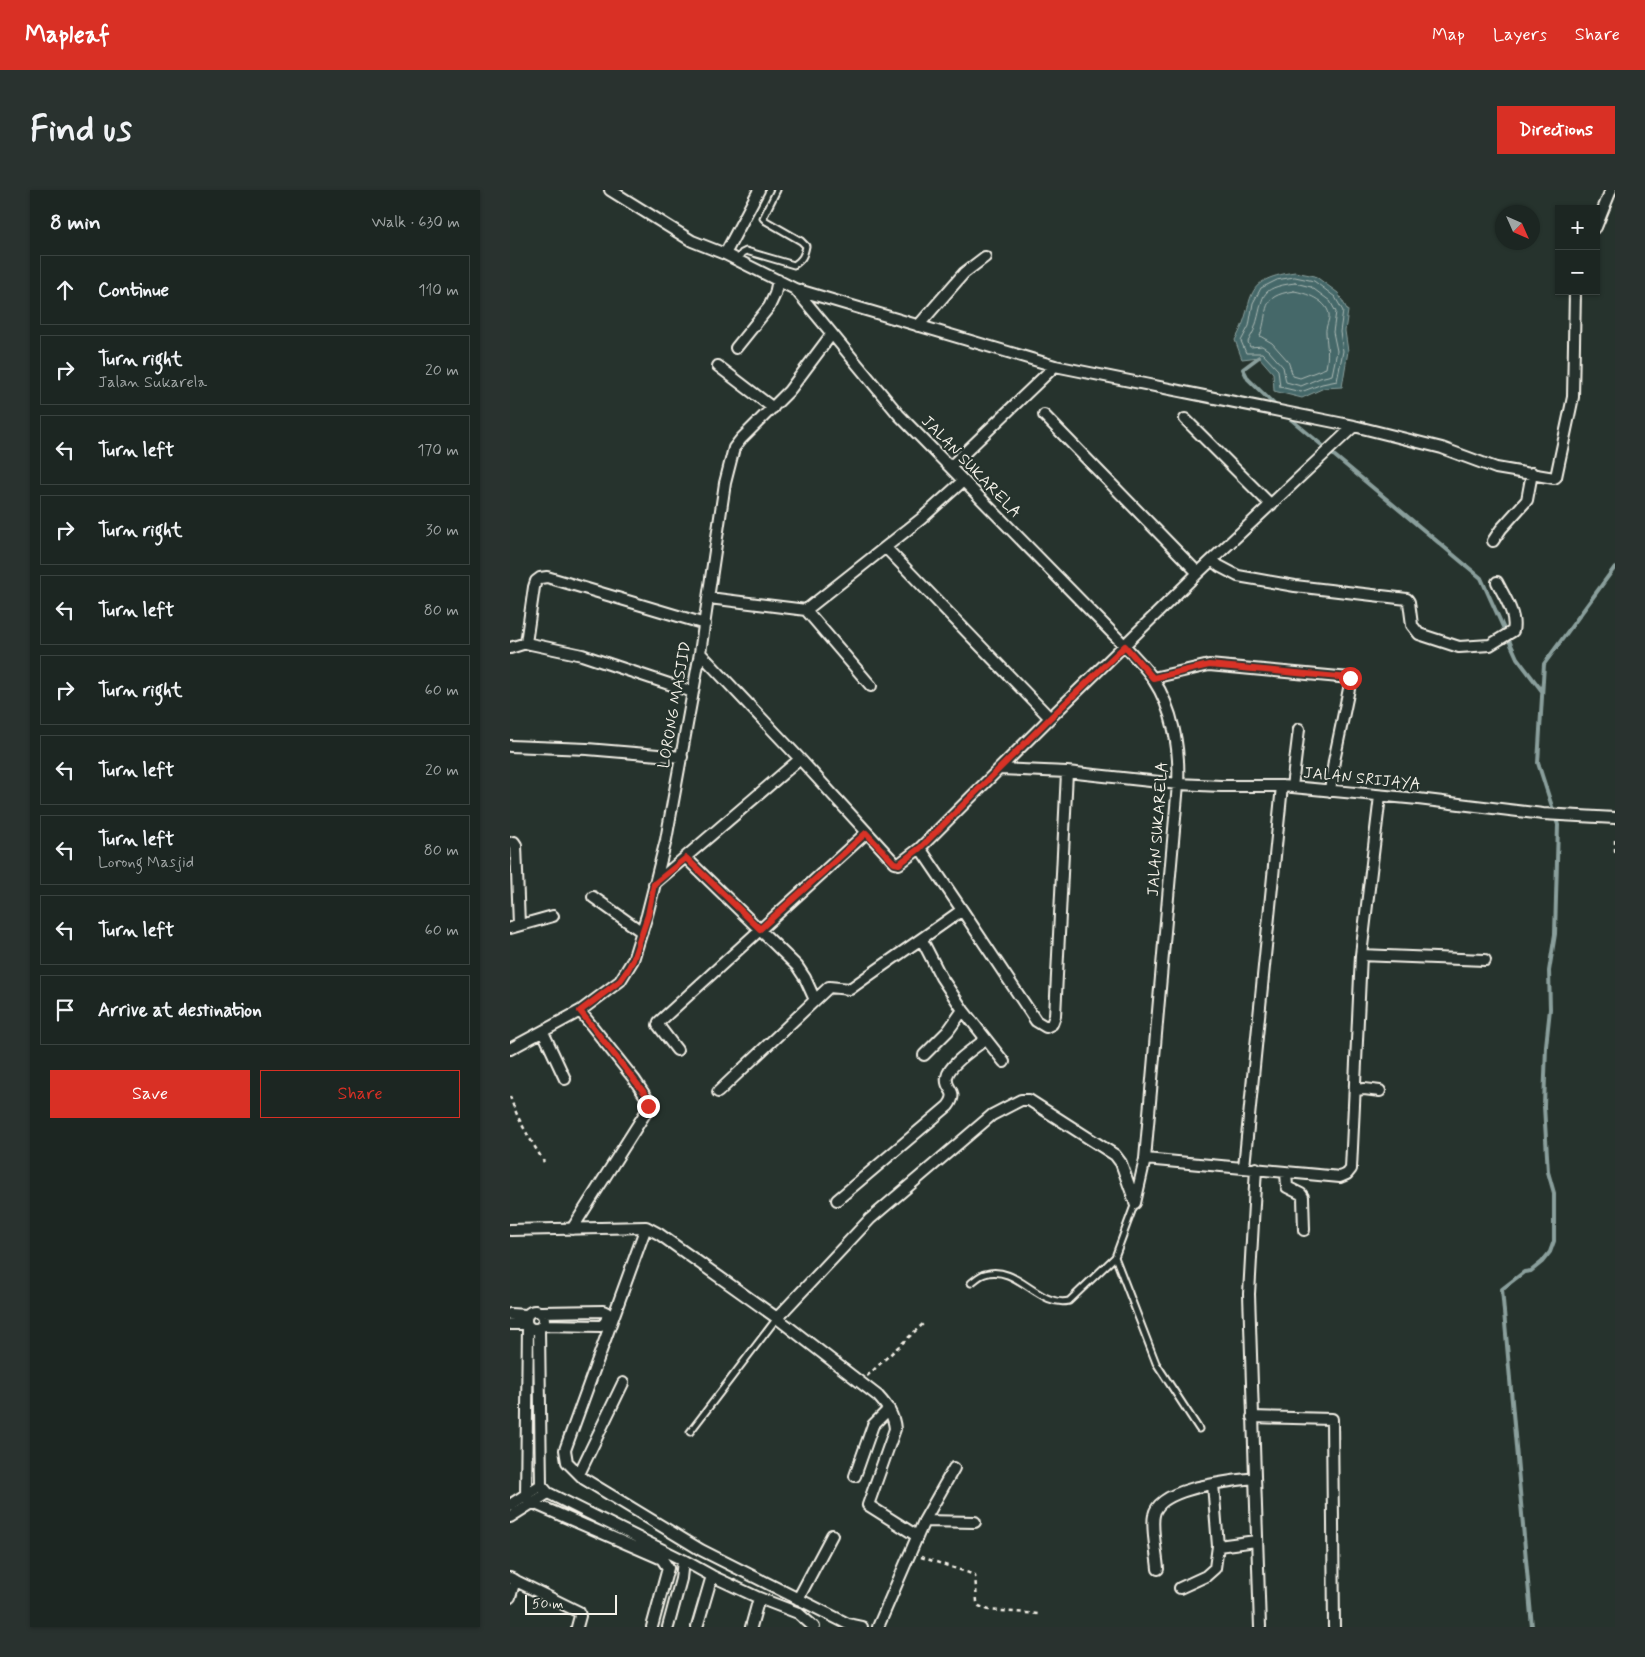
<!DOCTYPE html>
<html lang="en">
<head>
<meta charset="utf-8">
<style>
  :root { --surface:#1c2622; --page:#29322f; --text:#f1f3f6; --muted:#a0a5a5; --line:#3a4340; --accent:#d93025 }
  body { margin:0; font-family:Mynerve,sans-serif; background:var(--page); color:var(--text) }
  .controls { position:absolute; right:15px; top:15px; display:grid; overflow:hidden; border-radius:0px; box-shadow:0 1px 4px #0004 }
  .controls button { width:45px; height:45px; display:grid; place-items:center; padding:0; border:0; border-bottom:1px solid var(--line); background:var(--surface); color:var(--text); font:25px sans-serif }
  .compass { position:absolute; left:985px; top:15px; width:45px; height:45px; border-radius:50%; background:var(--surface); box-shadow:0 1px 4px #0004; rotate:135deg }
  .scale { position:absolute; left:15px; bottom:12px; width:92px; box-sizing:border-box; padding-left:5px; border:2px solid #f4f1e8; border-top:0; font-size:14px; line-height:18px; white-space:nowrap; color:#f4f1e8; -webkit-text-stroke:4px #26332d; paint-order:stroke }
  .stop { position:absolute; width:15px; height:15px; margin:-11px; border:4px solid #d93025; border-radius:50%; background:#fff }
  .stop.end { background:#d93025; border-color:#fff; box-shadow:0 1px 5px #0008 }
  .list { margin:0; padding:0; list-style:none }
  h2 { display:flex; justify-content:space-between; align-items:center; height:65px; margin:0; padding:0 20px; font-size:21px }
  h2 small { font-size:16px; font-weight:400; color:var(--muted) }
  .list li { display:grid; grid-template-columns:32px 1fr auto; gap:15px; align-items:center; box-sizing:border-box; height:70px; margin:0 10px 10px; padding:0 10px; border:1px solid var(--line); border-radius:0px }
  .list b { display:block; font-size:19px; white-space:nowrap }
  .list p { margin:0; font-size:16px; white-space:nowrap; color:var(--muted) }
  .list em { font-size:16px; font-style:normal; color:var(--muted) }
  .actions { display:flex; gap:10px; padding:15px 20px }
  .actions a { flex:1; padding:11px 0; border:1px solid var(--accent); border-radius:0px; text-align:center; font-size:18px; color:var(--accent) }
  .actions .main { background:var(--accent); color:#fff }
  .icon { flex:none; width:28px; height:28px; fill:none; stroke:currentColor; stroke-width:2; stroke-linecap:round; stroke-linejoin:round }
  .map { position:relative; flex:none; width:1105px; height:1437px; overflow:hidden; border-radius:0px }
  header { display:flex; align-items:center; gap:30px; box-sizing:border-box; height:70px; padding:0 25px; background:var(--accent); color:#fff }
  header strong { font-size:24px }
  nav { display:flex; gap:28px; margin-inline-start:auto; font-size:18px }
  .intro { display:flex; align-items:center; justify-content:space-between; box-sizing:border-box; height:120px; padding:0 30px }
  h1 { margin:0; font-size:35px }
  .button { padding:12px 22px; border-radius:0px; background:var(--accent); color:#fff; font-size:18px; font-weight:700 }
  main { display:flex; gap:30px; padding:0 30px }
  aside { flex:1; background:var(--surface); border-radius:0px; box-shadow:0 1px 4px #0004 }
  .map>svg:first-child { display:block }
  .water { fill:#446869; stroke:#8a9f9c }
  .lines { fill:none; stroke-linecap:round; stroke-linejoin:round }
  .shore { stroke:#aebab5; stroke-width:1 }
  .stream { stroke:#8a9f9c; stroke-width:4 }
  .lane-casing { stroke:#f4f1e8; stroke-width:9 }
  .street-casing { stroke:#f4f1e8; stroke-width:14 }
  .path { stroke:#f4f1e8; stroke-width:2.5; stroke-dasharray:4 4; stroke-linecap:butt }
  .lane { stroke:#26332d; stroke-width:5 }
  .street { stroke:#26332d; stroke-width:10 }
  .route { stroke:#d93025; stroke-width:6 }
  .labels { text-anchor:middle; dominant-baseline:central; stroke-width:4.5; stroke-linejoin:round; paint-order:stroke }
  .street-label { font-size:16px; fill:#f4f1e8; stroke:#26332d }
</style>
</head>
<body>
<header>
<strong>Mapleaf</strong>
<nav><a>Map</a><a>Layers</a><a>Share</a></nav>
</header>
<div class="intro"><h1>Find us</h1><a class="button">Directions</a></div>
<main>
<aside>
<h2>8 min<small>Walk · 630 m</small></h2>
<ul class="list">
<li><svg class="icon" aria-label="ahead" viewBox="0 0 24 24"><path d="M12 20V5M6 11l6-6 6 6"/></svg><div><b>Continue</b></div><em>110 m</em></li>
<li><svg class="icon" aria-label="right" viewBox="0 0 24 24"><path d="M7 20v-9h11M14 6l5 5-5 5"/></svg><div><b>Turn right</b><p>Jalan Sukarela</p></div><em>20 m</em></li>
<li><svg class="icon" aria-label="left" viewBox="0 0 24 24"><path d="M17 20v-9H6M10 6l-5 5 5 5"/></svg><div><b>Turn left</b></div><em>170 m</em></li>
<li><svg class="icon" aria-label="right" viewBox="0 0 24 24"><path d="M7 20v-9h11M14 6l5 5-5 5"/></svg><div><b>Turn right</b></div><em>30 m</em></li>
<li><svg class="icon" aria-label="left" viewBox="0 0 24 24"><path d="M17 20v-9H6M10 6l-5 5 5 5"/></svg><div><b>Turn left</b></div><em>80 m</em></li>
<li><svg class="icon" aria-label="right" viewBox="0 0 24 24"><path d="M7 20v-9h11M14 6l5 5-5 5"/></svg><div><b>Turn right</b></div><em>60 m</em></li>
<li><svg class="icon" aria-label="left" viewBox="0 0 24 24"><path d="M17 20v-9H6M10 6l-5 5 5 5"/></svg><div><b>Turn left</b></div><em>20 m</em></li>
<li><svg class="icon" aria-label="left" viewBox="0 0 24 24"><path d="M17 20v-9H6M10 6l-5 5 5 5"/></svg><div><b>Turn left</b><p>Lorong Masjid</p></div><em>80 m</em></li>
<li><svg class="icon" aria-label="left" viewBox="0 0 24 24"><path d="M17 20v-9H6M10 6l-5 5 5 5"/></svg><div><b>Turn left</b></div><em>60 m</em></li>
<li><svg class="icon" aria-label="arrive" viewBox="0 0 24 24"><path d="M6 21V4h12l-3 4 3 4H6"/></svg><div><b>Arrive at destination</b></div></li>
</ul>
<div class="actions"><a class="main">Save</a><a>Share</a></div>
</aside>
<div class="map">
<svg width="1105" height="1437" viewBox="0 0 1105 1437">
  <rect width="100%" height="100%" fill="#26332d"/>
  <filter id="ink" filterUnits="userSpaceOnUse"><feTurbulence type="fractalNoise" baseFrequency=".02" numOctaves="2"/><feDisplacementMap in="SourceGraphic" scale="10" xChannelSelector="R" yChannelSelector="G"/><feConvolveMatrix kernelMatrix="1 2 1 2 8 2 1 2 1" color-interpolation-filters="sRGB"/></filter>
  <g filter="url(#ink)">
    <path class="water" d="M785,82l20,4 23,17 10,18 -3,20 3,20 -6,36 -18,1 -22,10 -28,-7 -1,-18 -14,-16 -17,2 -7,-19c23,-39 2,-60 60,-68z"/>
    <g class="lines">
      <path class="shore" d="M785,87l19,4 21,16 8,14 -3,21 3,19 -6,30 -15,3 -21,8 -21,-5 -2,-17 -16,-17h-16l-5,-12 8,-15 4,-23 8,-15 16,-8z
        M785,93l16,4 19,14 6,11 -3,20 4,19 -5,24 -12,3 -19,8 -15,-4 -3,-15 -15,-17 -6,-4 -12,1 -2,-5c2,-5 6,-10 7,-15 10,-30 1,-39 40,-44z
        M784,101c12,2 32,9 35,23 1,6 -4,13 -3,19 1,16 3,19 0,35l-26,10 -7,-2 -5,-15 -16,-18 -12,-7c10,-26 -2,-40 34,-45z"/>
      <path class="stream" d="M749,167l-16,12 5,10 30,29
        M777,226l194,162 36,80 25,33
        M1022,1437l-30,-338 22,-17 7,-1 11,-9 8,-10 4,-11v-48l-6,-21 -4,-66 2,-60 4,-37 -1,-38 6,-37 3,-109 -20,-62 6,-99 71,-97"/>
      <g class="lane-casing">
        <path id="lane" d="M227,70l5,-7 4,-2 48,14c8,-5 10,-9 12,-19l-5,-5 -35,-20 -3,-3 14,-28
          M625,1013l-20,54 41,106 43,66
          M461,1093c4,-3 9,-8 14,-9 32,-10 54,34 84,27l46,-44
          M180,1242l87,-114"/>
      </g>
      <g class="street-casing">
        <path id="street" d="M100,0l82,51 33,13 70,35 104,126 226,231c9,11 21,21 28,33 20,30 27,69 25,105l-33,375 -10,44
          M1086,37l15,-37
          M215,64l34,-64
          M285,99l260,77 299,60 88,22 54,20 58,10 2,-1 17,-80 2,-106
          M408,136l46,-53 21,-16
          M226,158l33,-41 6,-13 3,-14
          M208,176l55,42
          M534,225l154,158
          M675,229l86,86
          M440,277l105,-101
          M983,351l8,-12 26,-29 5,-27
          M376,358l164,170
          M702,370l7,6 19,10 57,10 112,13 2,3 3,23 7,9 40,13 31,-2 23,-14c4,-16 -9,-35 -16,-49
          M199,408l97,12 115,-91 42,-38
          M296,420l65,76
          M16,453l8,-56 2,-6 4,-3 7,-1 158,47
          M0,458l16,-5 56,12 111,37
          M190,463l100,106 95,104 4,1 21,-16 130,-130 148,-145 156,-147
          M643,488l56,-13 141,13 1,1 -17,82 -4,30
          M0,556l77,3 95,8
          M490,579l67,3 111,12 43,2h61l136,13 125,15 72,4
          M782,597l7,-58
          M0,653l4,-1 2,3 3,80
          M176,668l111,108 8,12 10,22
          M144,694l146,-125
          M83,707l49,35
          M452,720l74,111 10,6 6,-3 3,-8 12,-244
          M0,738l43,-12
          M412,750l19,37 22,33 41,52
          M851,765l124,5
          M33,842l22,47
          M0,859l70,-38 40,-30 13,-21 14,-45 19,-75 34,-187 25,-170 9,-35 7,-9 48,-48 42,-56
          M167,860l-19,-25 1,-3 207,-189
          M414,865l24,-24 15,-21
          M846,900l8,-1 16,2
          M208,902l111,-105 21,2c37,-27 75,-52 112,-79l-42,-62
          M635,969l195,18 7,-3 4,-5 10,-214 19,-159
          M734,977l38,-381
          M746,978l-7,126 11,333
          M776,982l1,15 14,7 2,3 1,33
          M327,1010l111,-94c12,-16 -4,-16 -1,-29 2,-13 29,-30 39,-38
          M136,1037l-81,223 2,12 17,17 117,71 147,74 14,3
          M62,1039l74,-117 2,-12 -14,-21 -54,-68
          M0,1040l136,-3 13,7 118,84 101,78c9,10 16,19 17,33l-27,76 49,31
          M16 1130a9 9 0 1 1 18 0a9 9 0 1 1-18 0Z
          M31,1122l62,-1 4,2c1,5 -1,10 -6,13l-59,-1
          M0,1124l16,1
          M267,1128l93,-99 122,-104 29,-15h8l86,55 6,8 14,39
          M0,1134h16
          M18,1136l-2,170 7,7 129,56 6,9 -16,59
          M29,1139l2,156 7,8 135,67 -2,19 -13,48
          M742,1227l80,2 2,208
          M69,1284l44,-91
          M345,1286l18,-51 16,-16
          M703,1294l5,62
          M0,1315l31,-20
          M0,1327l38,-24
          M414,1331l51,1
          M173,1370l29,16 47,22 39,15 16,14
          M648,1379c-1,-14 -7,-41 -4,-54 5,-28 78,-34 101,-37
          M0,1388l69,34 1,4 -3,11
          M670,1398l26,-12 9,-8 3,-22 38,-5
          M0,1407l5,-17
          M288,1409l34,-64
          M187,1437l15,-51
          M241,1437l8,-29
          M368,1437l46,-106 30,-53"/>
      </g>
      <path class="path" d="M1105,650v15
        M0,906c7,24 21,44 34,66
        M357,1186l57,-53
        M411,1367l54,18 2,27 2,4 10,4 50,4"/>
      <use href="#lane" class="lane"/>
      <use href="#street" class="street"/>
    </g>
  </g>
  <g class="lines" filter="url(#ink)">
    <path class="route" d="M138,916v-6l-2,-5 -66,-84 40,-30 7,-10 6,-11 15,-45 6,-31 32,-26 74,71 106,-96 28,30 5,1 21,-16 130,-130 75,-72 28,32 56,-13 141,13"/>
  </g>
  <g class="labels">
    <g class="street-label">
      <text transform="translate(461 277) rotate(46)">JALAN SUKARELA</text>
      <text transform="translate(165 515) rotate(-80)">LORONG MASJID</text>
      <text transform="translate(852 589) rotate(6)">JALAN SRIJAYA</text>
      <text transform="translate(648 639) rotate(-86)">JALAN SUKARELA</text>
    </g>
  </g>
</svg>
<div class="controls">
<button>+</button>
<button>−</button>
</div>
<svg class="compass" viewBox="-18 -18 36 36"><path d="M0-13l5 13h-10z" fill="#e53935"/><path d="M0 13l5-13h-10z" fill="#a0a5a5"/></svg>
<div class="scale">50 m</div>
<div class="stop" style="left:840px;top:488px"></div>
<div class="stop end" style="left:138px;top:916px"></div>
</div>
</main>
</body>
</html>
